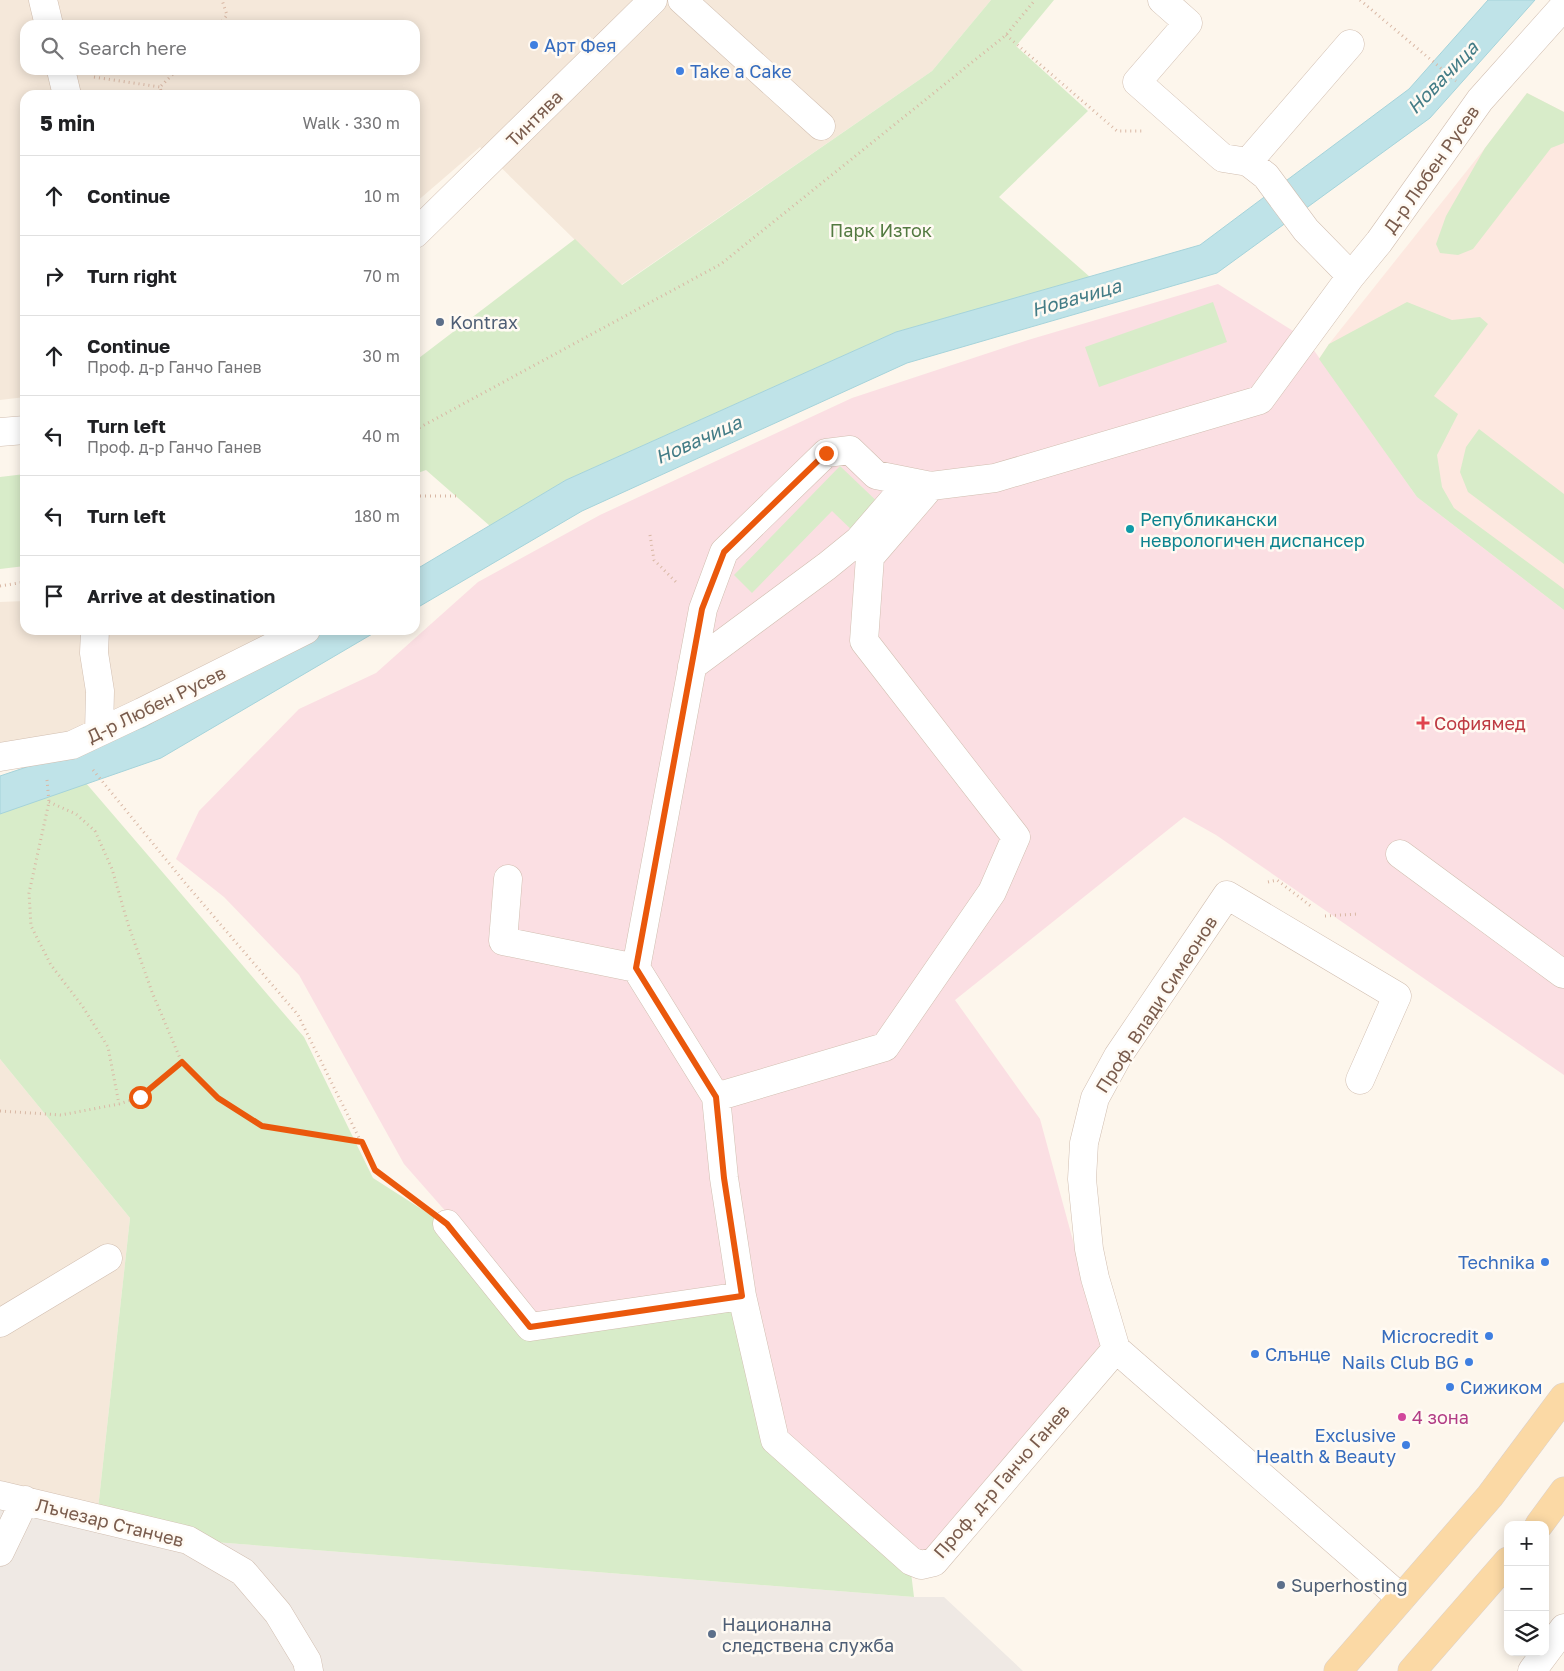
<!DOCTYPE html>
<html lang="en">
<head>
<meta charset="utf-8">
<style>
  :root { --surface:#fff; --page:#f6f6f6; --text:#202124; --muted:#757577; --line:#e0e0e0 }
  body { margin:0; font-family:"Golos Text",sans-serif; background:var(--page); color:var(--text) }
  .controls { position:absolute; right:15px; bottom:15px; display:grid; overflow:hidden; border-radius:10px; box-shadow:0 2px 12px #0003 }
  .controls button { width:45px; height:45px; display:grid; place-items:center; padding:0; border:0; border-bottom:1px solid var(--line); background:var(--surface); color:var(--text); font:25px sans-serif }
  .stop { position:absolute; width:15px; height:15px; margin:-11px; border:4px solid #ea580c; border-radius:50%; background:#fff }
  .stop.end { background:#ea580c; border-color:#fff; box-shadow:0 1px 5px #0008 }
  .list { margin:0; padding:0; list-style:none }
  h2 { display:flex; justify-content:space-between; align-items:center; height:65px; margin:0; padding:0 20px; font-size:21px }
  h2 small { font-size:16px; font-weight:400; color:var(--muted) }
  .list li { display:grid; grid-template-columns:32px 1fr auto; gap:15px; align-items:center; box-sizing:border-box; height:80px; padding:0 20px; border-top:1px solid var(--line) }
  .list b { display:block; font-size:19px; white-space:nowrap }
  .list p { margin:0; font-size:16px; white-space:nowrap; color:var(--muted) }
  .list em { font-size:16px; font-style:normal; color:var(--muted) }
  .icon { flex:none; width:28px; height:28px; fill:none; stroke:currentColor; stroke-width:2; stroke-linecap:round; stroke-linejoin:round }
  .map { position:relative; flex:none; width:1564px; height:1671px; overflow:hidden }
  .search { position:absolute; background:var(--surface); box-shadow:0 2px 12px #0003; left:20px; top:20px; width:400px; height:55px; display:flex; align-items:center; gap:12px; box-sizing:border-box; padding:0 18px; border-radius:15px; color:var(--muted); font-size:19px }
  .panel { position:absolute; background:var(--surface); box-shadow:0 2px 12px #0003; left:20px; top:90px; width:400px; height:545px; border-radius:15px }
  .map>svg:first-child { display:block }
  .residential { fill:#f5e8da; fill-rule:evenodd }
  .commercial { fill:#fde8e0 }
  .industrial { fill:#efe9e4 }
  .medical { fill:#fbdfe3 }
  .green { fill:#d8ecc9 }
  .water { fill:#bfe3e8; stroke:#a5d3da }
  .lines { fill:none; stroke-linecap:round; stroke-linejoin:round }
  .minor-casing { stroke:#d1beb0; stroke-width:29 }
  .major-casing { stroke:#dad1cd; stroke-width:29 }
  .path { stroke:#d9b8a5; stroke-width:3; stroke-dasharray:1 4; stroke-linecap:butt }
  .minor { stroke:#fff; stroke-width:28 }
  .major { stroke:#fbd9a5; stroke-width:28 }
  .route { stroke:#ea580c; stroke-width:6 }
  .shop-dot { fill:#3f7fe0; stroke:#fffaf3; stroke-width:2 }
  .service-dot { fill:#5c6f8a; stroke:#fffaf3; stroke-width:2 }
  .culture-dot { fill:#0f9aa8; stroke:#fffaf3; stroke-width:2 }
  .health-dot { fill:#e0444e; stroke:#fffaf3; stroke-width:2 }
  .hotel-dot { fill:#d1479c; stroke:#fffaf3; stroke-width:2 }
  .labels { text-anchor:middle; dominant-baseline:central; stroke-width:5; stroke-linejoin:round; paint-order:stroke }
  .shop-label { font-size:18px; fill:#366cbe; stroke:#fffaf3; text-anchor:start }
  .street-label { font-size:18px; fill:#7a5c4d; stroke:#fffaf3 }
  .park-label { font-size:18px; fill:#537a41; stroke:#fffaf3 }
  .service-label { font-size:18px; fill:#4e5e75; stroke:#fffaf3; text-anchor:start }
  .culture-label { font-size:18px; fill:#0d838f; stroke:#fffaf3; text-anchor:start }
  .health-label { font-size:18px; fill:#be3a42; stroke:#fffaf3; text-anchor:start }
  .hotel-label { font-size:18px; fill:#b23c85; stroke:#fffaf3; text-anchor:start }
  .water-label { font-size:19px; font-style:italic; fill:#437c86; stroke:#fffaf3 }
</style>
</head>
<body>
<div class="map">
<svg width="1564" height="1671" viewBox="0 0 1564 1671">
  <rect width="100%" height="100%" fill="#fdf6ec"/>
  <path class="residential" d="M0,0h991l-59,71 -311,214 -141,-138 -65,56v-108h-390v302l-25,3zM25,25h390v45h-390z
    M25,601v29h262l-240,114 -47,9v-151z
    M0,1059l130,159 -33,300 -97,-23z"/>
  <path class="commercial" d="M1527,93l37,19v498l-147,-113 -98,-138 10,-15 156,-196z"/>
  <path class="industrial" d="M0,1495l188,45 726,57h30l79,74h-1023z"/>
  <path class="medical" d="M1218,284l88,55 111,158 147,113v465l-348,-240 -32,-18 -229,183 85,119 61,225 -176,214 -395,-238 -82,-106 -44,-50 -105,-189 -75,-78 -48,-38 23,-48 100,-102 77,-36 102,-91 122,-67 252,-117 176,-58z"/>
  <path class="green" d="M991,0h63l-38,46 72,65 -89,86 91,80 -194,55 -330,148 -76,46 -64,-56 -11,4v-113l160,-122 47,46 310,-214z
    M1527,93l37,19v31l-13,5 -78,101 -15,6 -18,-2 -4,-9 10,-28 39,-68z
    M1213,302l14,40 -128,45 -14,-40z
    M1407,302l45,18 28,-3 8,7 -54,72 24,18 -21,41 5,32 12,21 110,81v21l-147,-113 -98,-138 10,-15z
    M1479,429l85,65v70l-96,-72 -8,-20 6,-25z
    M840,466l45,43 -26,28 -27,-26 -80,82 -18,-18z
    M25,474v92l-25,3v-92z
    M73,768l231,269 69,141 64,41 89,116 205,-28 31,131 148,126 4,33 -726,-57 -91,-22 33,-300 -130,-159v-281z"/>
  <path class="water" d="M1488,0h47l-105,118 -213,155 -310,90 -325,148 -167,98v-39l151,-90 330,-148 304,-87 209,-156z
    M311,630h68l-218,128 -161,56v-38l145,-49z"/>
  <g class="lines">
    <g class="minor-casing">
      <path id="minor" d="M43,0l6,25
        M682,0l139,126
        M1162,0l26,23 -51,59 86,76 25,4
        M1350,44l-102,118 18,14 40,54 45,46
        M61,70l6,25
        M415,234l238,-234
        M0,432l25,-2
        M931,486l-61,71 -6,84 152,196 -24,55 -107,155 -169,50 8,81 18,118 33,144 136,121 10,4 13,-3 182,-213
        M95,630l-1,23 6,38 -1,41
        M692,666l135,-100 32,-26 50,-58
        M0,757l72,-12 70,-33 164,-82
        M1400,854l163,120
        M508,879l-5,62 133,27 67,-359 21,-57 102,-99 24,-3 26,25 55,11 64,-8 265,-78 91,-124 28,-34 101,-142 84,-94
        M636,968l80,129
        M1360,1080l37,-84 -170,-101 -109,161 -23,42 -11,45 -2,36 7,70 6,29 21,71 285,249
        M447,1224l83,103 212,-31
        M0,1323l108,-65
        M0,1495l188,45 55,32 35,41 29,48 2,10
        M0,1552l25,-52
        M1532,1671l32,-43"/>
    </g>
    <g class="major-casing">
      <path id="major" d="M1539,1525l25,-34
        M1338,1671l152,-175 74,-99
        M1412,1671l96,-110"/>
    </g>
    <path class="path" d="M1360,0l96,81
      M219,25l8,-10 -5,-15
      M1006,35l111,96h26
      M94,77l66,10
      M162,95l-2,-8 17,-17
      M415,430l306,-166 285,-229 29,-35
      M415,496h43
      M650,535l4,25 24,24
      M0,586l25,-4
      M93,770l93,114 112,131 77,155 49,36
      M47,780l2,22 -20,91 2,33 20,39 32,42 25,40 11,57
      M49,802l27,12 19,17 17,38 16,55 24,68 30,71 35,34 45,29 100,17
      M1268,882l9,-2 35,27
      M1325,916l32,-2
      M0,1111l61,4 58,-11 21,-7 42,-34"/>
    <use href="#minor" class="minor"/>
    <use href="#major" class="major"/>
  </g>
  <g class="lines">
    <path class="route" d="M140,1097l42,-35 36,36 44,28 100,16 13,28 72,54 83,103 212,-31 -18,-118 -8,-81 -80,-129 66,-359 22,-57 102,-99"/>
  </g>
  <g class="shop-dot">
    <circle cx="534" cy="45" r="5"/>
    <circle cx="680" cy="71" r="5"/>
    <circle cx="1545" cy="1262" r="5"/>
    <circle cx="1489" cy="1336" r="5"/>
    <circle cx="1255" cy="1354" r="5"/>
    <circle cx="1469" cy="1362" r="5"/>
    <circle cx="1450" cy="1387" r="5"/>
    <circle cx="1406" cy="1445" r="5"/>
  </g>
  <g class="service-dot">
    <circle cx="440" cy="322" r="5"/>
    <circle cx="1281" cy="1585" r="5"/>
    <circle cx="712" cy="1634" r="5"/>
  </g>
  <circle class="culture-dot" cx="1130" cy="529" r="5"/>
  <path class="health-dot" d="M1420.5 715.5h5v5h5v5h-5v5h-5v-5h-5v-5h5z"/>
  <circle class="hotel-dot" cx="1402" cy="1417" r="5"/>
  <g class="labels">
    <g class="shop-label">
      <text x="544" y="45">Арт Фея</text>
      <text x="690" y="71">Take a Cake</text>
      <text x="1535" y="1262" text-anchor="end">Technika</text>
      <text x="1479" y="1336" text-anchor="end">Microcredit</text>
      <text x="1265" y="1354">Слънце</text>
      <text x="1459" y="1362" text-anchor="end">Nails Club BG</text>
      <text x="1460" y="1387">Сижиком</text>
      <text x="1396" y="1435" text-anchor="end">Exclusive<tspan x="1396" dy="21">Health &amp; Beauty</tspan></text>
    </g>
    <g class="street-label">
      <text transform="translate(534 118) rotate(-45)">Тинтява</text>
      <text transform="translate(1431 169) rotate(-55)">Д-р Любен Русев</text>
      <text transform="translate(156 704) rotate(-26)">Д-р Любен Русев</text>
      <text transform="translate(1156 1004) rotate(-57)">Проф. Влади Симеонов</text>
      <text transform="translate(1001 1481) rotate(-49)">Проф. д-р Ганчо Ганев</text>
      <text transform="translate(110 1522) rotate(14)">Лъчезар Станчев</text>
    </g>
    <g class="park-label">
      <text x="881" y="230">Парк Изток</text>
    </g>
    <g class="service-label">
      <text x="450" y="322">Kontrax</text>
      <text x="1291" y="1585">Superhosting</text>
      <text x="722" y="1624">Национална<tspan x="722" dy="21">следствена служба</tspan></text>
    </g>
    <g class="culture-label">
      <text x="1140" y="519">Републикански<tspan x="1140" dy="21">неврологичен диспансер</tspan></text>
    </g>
    <g class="health-label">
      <text x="1434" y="723">Софиямед</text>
    </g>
    <g class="hotel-label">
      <text x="1412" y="1417">4 зона</text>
    </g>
    <g class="water-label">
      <text transform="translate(1442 77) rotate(-46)">Новачица</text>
      <text transform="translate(1076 297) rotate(-16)">Новачица</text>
      <text transform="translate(698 439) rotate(-24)">Новачица</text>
    </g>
  </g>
</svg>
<div class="controls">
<button>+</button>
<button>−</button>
<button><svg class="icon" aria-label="layers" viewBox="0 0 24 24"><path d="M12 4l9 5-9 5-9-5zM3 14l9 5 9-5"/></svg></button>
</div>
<div class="stop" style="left:140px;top:1097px"></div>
<div class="stop end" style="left:826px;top:453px"></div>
<div class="search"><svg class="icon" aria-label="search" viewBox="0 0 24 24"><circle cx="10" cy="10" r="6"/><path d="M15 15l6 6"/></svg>Search here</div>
<section class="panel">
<h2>5 min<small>Walk · 330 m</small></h2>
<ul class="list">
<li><svg class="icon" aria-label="ahead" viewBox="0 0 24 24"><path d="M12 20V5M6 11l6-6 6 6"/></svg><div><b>Continue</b></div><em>10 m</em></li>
<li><svg class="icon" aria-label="right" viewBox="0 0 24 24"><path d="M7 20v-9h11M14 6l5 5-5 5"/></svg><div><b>Turn right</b></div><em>70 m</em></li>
<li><svg class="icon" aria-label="ahead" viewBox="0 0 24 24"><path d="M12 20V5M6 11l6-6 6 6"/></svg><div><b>Continue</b><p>Проф. д-р Ганчо Ганев</p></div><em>30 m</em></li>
<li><svg class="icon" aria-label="left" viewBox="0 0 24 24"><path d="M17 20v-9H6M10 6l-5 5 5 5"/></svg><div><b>Turn left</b><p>Проф. д-р Ганчо Ганев</p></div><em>40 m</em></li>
<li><svg class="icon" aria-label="left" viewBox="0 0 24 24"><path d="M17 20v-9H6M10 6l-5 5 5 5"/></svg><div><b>Turn left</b></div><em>180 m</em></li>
<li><svg class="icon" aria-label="arrive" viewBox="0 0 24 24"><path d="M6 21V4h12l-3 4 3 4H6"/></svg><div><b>Arrive at destination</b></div></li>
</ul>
</section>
</div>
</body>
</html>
